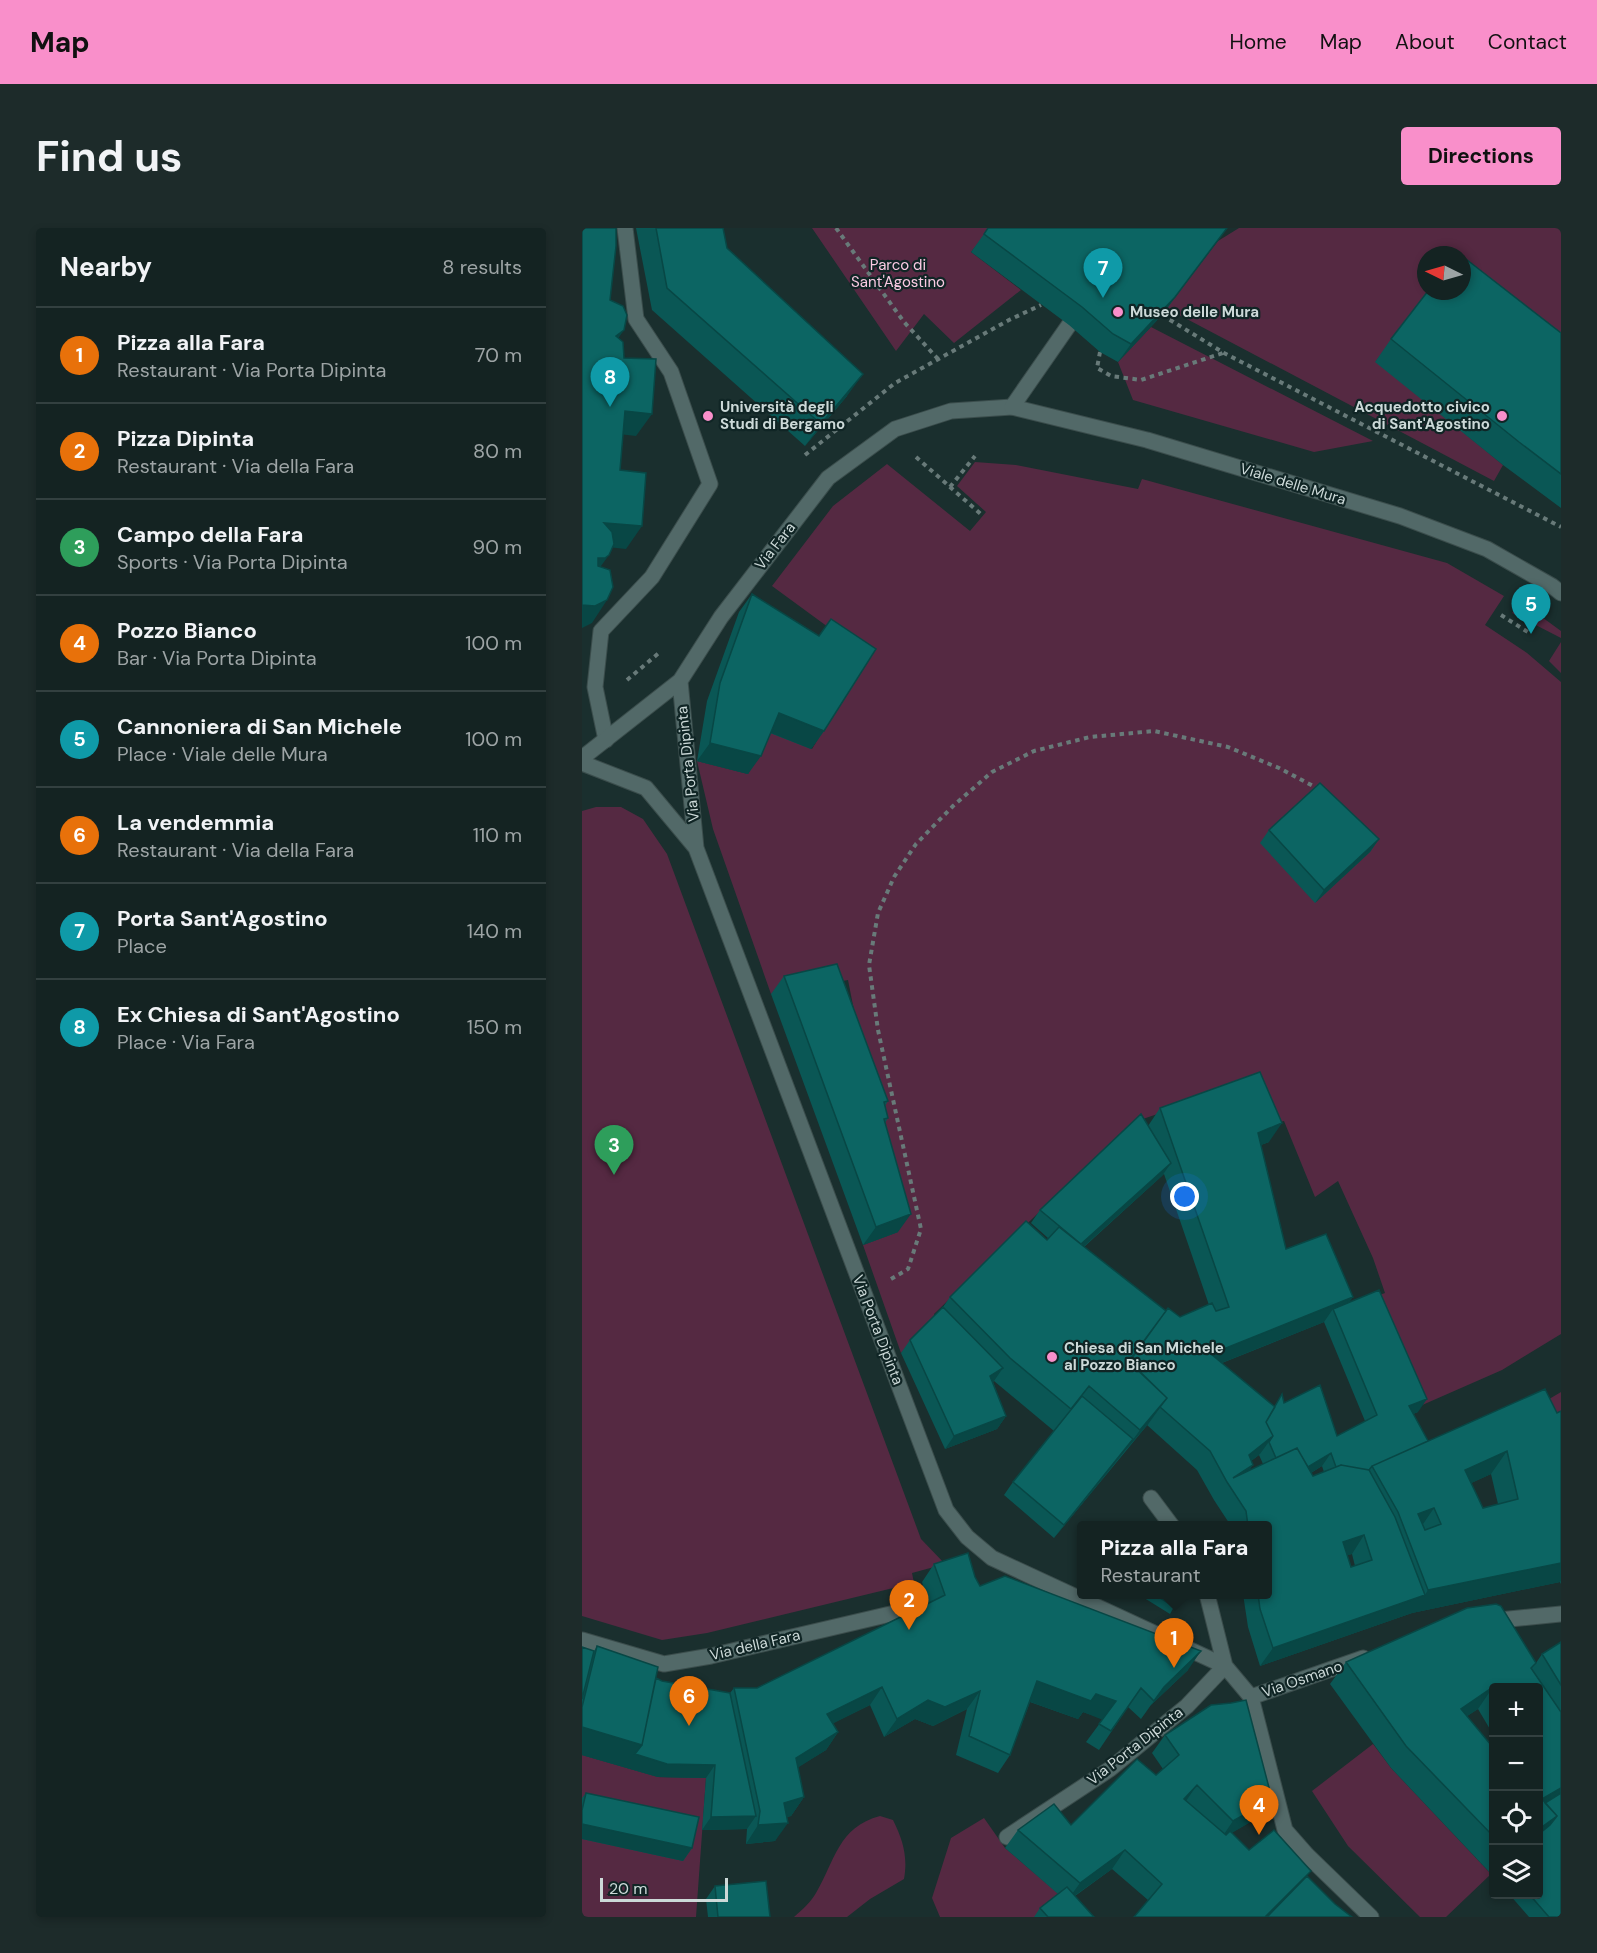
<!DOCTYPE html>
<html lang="en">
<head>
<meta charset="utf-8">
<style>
  :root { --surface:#142322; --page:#1d2b2a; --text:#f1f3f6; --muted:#9da4a5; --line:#334040; --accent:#f98fca }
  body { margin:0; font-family:"DM Sans",sans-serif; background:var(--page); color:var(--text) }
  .controls { position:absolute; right:18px; bottom:18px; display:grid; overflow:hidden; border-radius:6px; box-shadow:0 3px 9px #0003 }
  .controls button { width:54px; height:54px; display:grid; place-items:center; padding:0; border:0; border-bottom:2px solid var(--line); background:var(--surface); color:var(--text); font:30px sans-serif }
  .compass { position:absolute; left:835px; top:18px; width:54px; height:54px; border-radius:50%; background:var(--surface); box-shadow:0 3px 9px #0003; rotate:275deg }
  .scale { position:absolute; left:18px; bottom:15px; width:128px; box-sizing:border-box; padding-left:6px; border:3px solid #ccd9d8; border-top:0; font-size:16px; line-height:21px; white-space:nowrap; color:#ccd9d8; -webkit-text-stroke:4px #102525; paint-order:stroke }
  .you { position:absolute; left:603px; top:969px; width:21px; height:21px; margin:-15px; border:4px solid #fff; border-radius:50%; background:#1a73e8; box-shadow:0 0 0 9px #1a73e833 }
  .badge { display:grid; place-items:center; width:39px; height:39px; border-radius:50%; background:var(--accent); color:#fff; font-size:20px; font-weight:700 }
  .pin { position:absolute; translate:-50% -50px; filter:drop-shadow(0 2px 3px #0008) }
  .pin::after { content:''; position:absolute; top:32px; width:21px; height:18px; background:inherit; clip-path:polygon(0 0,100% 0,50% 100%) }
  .popup { position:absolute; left:495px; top:1293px; width:195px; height:78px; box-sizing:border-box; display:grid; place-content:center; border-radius:6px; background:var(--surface); filter:drop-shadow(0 2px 4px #0005); font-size:20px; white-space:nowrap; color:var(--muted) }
  .popup b { font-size:22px; color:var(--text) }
  .popup::after { content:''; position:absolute; left:50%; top:100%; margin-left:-12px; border:12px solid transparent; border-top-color:var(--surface) }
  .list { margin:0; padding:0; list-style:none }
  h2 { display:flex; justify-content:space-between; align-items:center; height:78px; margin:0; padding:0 24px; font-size:26px }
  h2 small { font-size:20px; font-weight:400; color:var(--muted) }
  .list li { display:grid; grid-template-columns:39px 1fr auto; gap:18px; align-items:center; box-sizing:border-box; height:96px; padding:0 24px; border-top:2px solid var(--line) }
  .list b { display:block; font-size:22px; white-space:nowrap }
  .list p { margin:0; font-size:20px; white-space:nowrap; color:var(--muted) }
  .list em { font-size:20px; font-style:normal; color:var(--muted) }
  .icon { flex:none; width:33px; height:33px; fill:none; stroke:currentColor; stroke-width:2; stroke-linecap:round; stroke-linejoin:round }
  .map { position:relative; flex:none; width:979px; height:1689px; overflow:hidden; border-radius:6px }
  header { display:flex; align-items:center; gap:36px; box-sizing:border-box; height:84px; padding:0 30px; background:var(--accent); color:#111 }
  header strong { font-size:28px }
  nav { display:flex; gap:33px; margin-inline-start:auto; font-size:21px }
  .intro { display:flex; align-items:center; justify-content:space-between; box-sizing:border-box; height:144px; padding:0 36px }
  h1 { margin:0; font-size:42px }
  .button { padding:15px 27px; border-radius:6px; background:var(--accent); color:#111; font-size:21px; font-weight:700 }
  main { display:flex; gap:36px; padding:0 36px }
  aside { flex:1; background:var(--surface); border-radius:6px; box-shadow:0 3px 9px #0003 }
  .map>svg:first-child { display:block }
  .green { fill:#552942 }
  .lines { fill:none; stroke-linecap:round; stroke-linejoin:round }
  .service-casing { stroke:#3b4d4c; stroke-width:17 }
  .minor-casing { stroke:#3b4d4c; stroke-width:17 }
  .tertiary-casing { stroke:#3b4d4c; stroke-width:17 }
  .path { stroke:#687a79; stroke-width:4; stroke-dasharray:4.5 4.5; stroke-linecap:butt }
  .service { stroke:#526968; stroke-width:15 }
  .minor { stroke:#526968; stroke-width:15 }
  .tertiary { stroke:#526968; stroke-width:15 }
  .wall { fill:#0a5755; fill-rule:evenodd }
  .shaded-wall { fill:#084745 }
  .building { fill:#0c6563; stroke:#084745; stroke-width:1.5; fill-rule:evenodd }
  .poi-dot { fill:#f98fca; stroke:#102525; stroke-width:2 }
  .labels { text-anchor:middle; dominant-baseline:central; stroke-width:4.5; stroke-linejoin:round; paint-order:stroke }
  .park-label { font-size:15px; fill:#fbcae3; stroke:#102525 }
  .poi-label { font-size:15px; font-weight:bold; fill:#ccd9d8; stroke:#102525; text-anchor:start }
  .street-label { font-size:15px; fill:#ccd9d8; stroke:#102525 }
</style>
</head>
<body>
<header>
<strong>Map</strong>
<nav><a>Home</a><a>Map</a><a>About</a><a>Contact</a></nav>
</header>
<div class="intro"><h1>Find us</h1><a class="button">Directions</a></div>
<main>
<aside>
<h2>Nearby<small>8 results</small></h2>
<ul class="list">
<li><span class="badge" style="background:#e8710a">1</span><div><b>Pizza alla Fara</b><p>Restaurant · Via Porta Dipinta</p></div><em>70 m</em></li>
<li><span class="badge" style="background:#e8710a">2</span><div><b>Pizza Dipinta</b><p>Restaurant · Via della Fara</p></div><em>80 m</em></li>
<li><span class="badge" style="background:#2e9e5b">3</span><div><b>Campo della Fara</b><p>Sports · Via Porta Dipinta</p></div><em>90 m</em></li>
<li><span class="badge" style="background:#e8710a">4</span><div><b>Pozzo Bianco</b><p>Bar · Via Porta Dipinta</p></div><em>100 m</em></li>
<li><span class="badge" style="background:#0f9aa8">5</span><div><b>Cannoniera di San Michele</b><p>Place · Viale delle Mura</p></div><em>100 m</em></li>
<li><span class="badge" style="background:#e8710a">6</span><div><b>La vendemmia</b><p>Restaurant · Via della Fara</p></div><em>110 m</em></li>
<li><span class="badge" style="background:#0f9aa8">7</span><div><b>Porta Sant'Agostino</b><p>Place</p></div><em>140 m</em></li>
<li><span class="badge" style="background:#0f9aa8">8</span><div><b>Ex Chiesa di Sant'Agostino</b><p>Place · Via Fara</p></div><em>150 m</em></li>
</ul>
</aside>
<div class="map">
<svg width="979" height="1689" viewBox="0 0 979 1689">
  <rect width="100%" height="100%" fill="#1a2f2e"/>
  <path class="green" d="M230,0h178l-19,24 50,38 -67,53 -30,-29 -28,37z
    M657,0h322v140l-99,-77v-36h-36v36h3l-53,70 127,104 -9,16 -328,-173 52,-67z
    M569,99l222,114 -59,11 -181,-52 -15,-38z
    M393,234l41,3 122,24 4,-10 305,84 57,33 -19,29 42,28 34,29v652l-59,36 -82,36 -46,-109 11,-4 -12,-35 -35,-77 -23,16 -31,-76 -17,4 -18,-42 -118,40 -197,191v6l-33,33 -38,-108 35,-13 -50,-252 -77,14 -58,-165 -16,-68 51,13 18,-43 46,18 57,-92 -97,-71 61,-80 54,-42 83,67 16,-19 -29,-26z
    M938,373l41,30v7l-49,-25z
    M979,414v31l-12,-12z
    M14,579h25l22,12 24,35 254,685 24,25 -33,9 2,10 -207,50 -45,7 -80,-24v-805z
    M979,1164v33l-32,-14z
    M791,1516l18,24 100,106 -45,43h-26l-72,-71 -36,-55z
    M0,1527l76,22 48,1 -10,139h-114z
    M298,1588l13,4c10,20 15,37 11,59l-34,20 -23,18h-53c8,-7 17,-15 22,-24 19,-32 22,-66 64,-77z
    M402,1590l21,30 62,53 -28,16h-99l-8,-19 19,-60z"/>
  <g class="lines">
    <g class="service-casing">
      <path id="service" d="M24,512l-11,-53 6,-56 51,-54 58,-93 -39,-112 -35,-53 -11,-91"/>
    </g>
    <g class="minor-casing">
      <path id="minor" d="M98,453l16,167 250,662 21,27 25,21 233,108 26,31 34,133 22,25 64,62
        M0,530l98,-77 41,-64 107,-139 67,-49 56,-18 61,-4
        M0,535l64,25 50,60
        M569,1270l21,28
        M907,1393l72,-7
        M0,1412l82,24 47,-8 218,-51
        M669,1469l112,-39
        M425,1609l103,-68 77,-63 38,-40 -18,-72"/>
    </g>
    <g class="tertiary-casing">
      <path id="tertiary" d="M487,97l-57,82 135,33 253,76 87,33 65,37 9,7"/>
    </g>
    <path class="path" d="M254,0l68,94 34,37
      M580,87l62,38 337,174
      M518,124l-3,16 14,8 30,4 82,-27
      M223,227l90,-72 114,-63 32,-15
      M334,229l67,59
      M368,259l25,-31
      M919,387l30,19
      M45,452l33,-28
      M309,1051l17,-10 13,-40 -43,-199 -9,-65 9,-52 16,-36 22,-33 37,-38 39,-34 42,-21 56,-14 64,-6 74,16 51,21 38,20"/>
    <use href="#service" class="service"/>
    <use href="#minor" class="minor"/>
    <use href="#tertiary" class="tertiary"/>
  </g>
  <path class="wall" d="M54,0h87l4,20 120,148 -42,50 -153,-136z
    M645,0l-65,87 -44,47 -18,-10 -31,-27 -98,-73 13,-18z
    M979,105v175l-58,-43 -128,-103 16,-23z
    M170,366l72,137 -13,18 -41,-16 -22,41 -51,-13 10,-60 32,-89z
    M687,602l110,9 -9,13 -55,51 -55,-60z
    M202,748l104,125 -3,5 3,12 -3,5 13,109 -35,13 -92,-251z
    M578,880l109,34 -8,3 25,104 64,53 68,110 -5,2 15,27 129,-28 4,-2v173l-1,-2 -148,31 -152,53 -12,-39 -5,-33h24v-68h-36l-17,-26 -17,-30 -50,-45 2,-2 -95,115 -50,-43 9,-13 41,-51 -60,-50 -1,1 13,34 -9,13 -52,20 -44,-96 9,-13 33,-33 7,-10 97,-57 1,-2 -17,-15 9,-13 108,-84zM582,946l45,131 -29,12 -14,-6 -82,-64zM742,1094l41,99 -28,15 -53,-33 -2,-9 -8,13 -52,-44zM677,1227l4,9 -13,6 1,-9zM740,1238l2,6 -11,4 -2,-3zM909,1246l7,30 -15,4 -12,-25zM770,1326l3,12 -4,1 -4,-12z
    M352,1336l41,13 5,9 208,84 -37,35 -10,14 -13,-12 -29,43 -13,-8 17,-23 -20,-7 -5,7 -48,-17 -20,53 -12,18 -42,-18 11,-46 -34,17 -18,-7 -31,18 -14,-32 -37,18 5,9 -12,18 -28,17 6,30 -13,19 -4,1 -12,24 -29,3 1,-15 -45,1 4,-52 -48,-1 -76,-22v-108l12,4 3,-5 59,32 6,3 68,12 4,-5h23l171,-85 -6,-21z
    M560,1366h39l-11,20 -29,-18z
    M979,1414v275h-32l-20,-23h30v-206h-45v48l-16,-27 -11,7 24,29 3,-2v134l-103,-109 -61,-84 16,-22 190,1 6,-9z
    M583,1507l107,64 -13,18 -28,16 18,17 62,21 -163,29 -36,-31 -37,27 19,21h-60l6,-9 18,-14 -53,-46 13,-18 53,-5 85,-50 7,-6 -11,-16z
    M4,1565l106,55 -9,13 -101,-22v-41z
    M133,1658l55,31h-62l-2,-18z"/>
  <path class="shaded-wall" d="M645,0l-65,87 -44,47 13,-18z
    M42,102l-16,23 8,-17z
    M281,146l-16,22 -42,50 16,-22z
    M43,183l27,3 -16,22 -26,-3z
    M22,295l38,3 -16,23 -38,-4z
    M27,327l-16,22 5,-19z
    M25,372l-15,23 -10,5v-23z
    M197,485l45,18 -13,18 -45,-18z
    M128,515l51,13 -13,18 -51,-13z
    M797,611l-9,13 -55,51 9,-13z
    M700,895l-13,19 -24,9 13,-18z
    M589,935l-9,13 -91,82 9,-13z
    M329,986l-13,18 -35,13 13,-18z
    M771,1069l-13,19 -7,-7 -9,13 -125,50 12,-18z
    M421,1140l-9,13 -13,8 9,-13z
    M585,1170l-18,25 -25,29 16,-22z
    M845,1171l-9,13 -18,7 9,-13z
    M424,1188l-9,13 -52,20 9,-13z
    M691,1208l-13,18 -24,19 13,-18z
    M551,1211l-9,13 -70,86 10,-13z
    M925,1223l-16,23 -41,19 15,-23z
    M749,1225l-9,13 -28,17 9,-13z
    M671,1237l-13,19 -7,-6z
    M852,1280l-15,22 -1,-16z
    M782,1307l-12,19 -22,6 13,-18z
    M979,1335v18l-1,1 -148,31 -152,53 13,-18 152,-53 3,-5z
    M619,1423l-13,19 -37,35 -10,14 23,-32z
    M455,1453l59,13 20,7 -13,19 -20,-8 -5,7 -53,-19z
    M300,1459l-12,18 -56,28 13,-19z
    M911,1459l-15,22 -33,22 16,-22z
    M398,1463l-13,18 -34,17 -18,-7 -31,18 13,-18 31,-19z
    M0,1499l133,38 -9,13 -48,-1 -76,-22z
    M256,1504l-12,18 -43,27 13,-19z
    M615,1557l-13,19v-5z
    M979,1560v13l-21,12 2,-14z
    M222,1569l-13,19 -20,5 13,-18z
    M690,1571l-13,18 -39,23 13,-19z
    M174,1588l-9,13 -45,1 9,-13z
    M975,1588l-18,24v-11z
    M206,1595l-13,18 -29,3 12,-19z
    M0,1596l110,24 -9,13 -101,-22z
    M543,1622l-13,19 -45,32 13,-18z"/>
  <path class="building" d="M0,0h34v18l-6,54 13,6 4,9 -3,15 -8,6 7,6 1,16 32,1 -4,55 -27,-3 -5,59 26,3 -4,53 -38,-3 8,9 2,12 -5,11 -4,3h-7v8l12,4 3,17 -6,13 -12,6 -13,-1z
    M74,0h67l4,20 136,126 -42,50 -154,-136z
    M406,0h239l-52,69 -44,47 -18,-10 -31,-27 -98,-73z
    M880,28l99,77v141l-42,-32 -128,-103 37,-48h34z
    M170,366l67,42 12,-17 45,30 -52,82 -45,-18 -18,43 -51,-13 10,-60z
    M738,555l59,56 -55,51 -55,-60z
    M255,736l51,137 -4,1 4,16 -4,1 27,95 -35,13 -92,-251z
    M678,844l22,51 -24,10 28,116 40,-15 27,63 -142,57 64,53 -9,15 7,14 -24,19 4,10 -20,13 64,-30 16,28 28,-11 28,5 26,47 30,78 -152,53 -13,-39 -2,-15h9v-68h-19l-2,-15 -19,-29 -17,-31 -50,-44 7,-9 -38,-36 39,-54 12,9 32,-14 4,8 13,-4 -69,-199zM782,1307l8,25 -21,7 -8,-25z
    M559,886l30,49 -90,81 -41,-34z
    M444,993l21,19 12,-13 107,84 -37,50 38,37 -27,32 -51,-44 -18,23 -61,-51 -60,-61z
    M797,1062l48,109 -18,7 19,35 -56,25 -3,4 -28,-5 -5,2 -5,-14 -23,14 -11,-19 -21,10 -7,-16 4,-6 -7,-14 16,-28 2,9 36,-18 17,51 40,-21 -44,-106z
    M361,1079l60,61 -13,8 16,40 -52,20 -44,-96z
    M963,1161l12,24 4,-2v152l-133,27 -30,-78 -26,-46zM925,1223l11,48 -35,9 -18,-38zM852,1280l7,16 -16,6 -7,-16z
    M500,1168l51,43 -69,86 -51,-43z
    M386,1325l7,24 5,9 25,-10 196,75 -37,36 -10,14 -13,-13 -30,43 -12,-7 17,-23 -20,-7 -5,7 -54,-20 -27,74 -41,-19 11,-45 -35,16 -17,-7 -31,19 -15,-32 -55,27 11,18 -42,26 8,39 -20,6 4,20 -30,2 2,-14 -26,-123h23l188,-93 -11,-31z
    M572,1366h27l-7,13z
    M914,1376l5,2 35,57 -5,5 30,44v76l-19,11 15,17 -18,13v-141l-46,-1 -32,22 30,36 3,-2v94l-88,-91 -60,-84 121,-54z
    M979,1414v43l-19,-31z
    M15,1418l61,21 -16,78 -60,-18v-20z
    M0,1419l12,4 -12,48z
    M74,1450l6,3 68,12 26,123 -45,1 4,-52 -48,-1 -32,-10 7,-9z
    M664,1472l26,99 -39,22 -36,-36 -13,14 42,36 4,-4 19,19 25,-20 37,41 -46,46h-131l28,-33 -37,-34 -45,33 -62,-53 36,-26 17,21 66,-66 19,16 23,-20 -14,-20 46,-30 20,-2z
    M4,1565l113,24 -7,31 -110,-24v-14z
    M979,1565v124h-12l-20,-23h10v-60l11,-9 7,-9 -12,-13z
    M725,1648l28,28 17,13h-85z
    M184,1653l4,36h-52l-3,-31z
    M485,1659l27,30h-46l-8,-9z"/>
  <g class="poi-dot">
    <circle cx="536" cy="84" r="6"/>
    <circle cx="126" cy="188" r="6"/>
    <circle cx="920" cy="188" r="6"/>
    <circle cx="470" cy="1129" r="6"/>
  </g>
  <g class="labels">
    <g class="park-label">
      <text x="316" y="37">Parco di<tspan x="316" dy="17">Sant'Agostino</tspan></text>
    </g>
    <g class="poi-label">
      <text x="548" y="84">Museo delle Mura</text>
      <text x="138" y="179">Università degli<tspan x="138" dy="17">Studi di Bergamo</tspan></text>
      <text x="908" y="179" text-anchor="end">Acquedotto civico<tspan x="908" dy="17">di Sant'Agostino</tspan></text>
      <text x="482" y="1120">Chiesa di San Michele<tspan x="482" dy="17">al Pozzo Bianco</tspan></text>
    </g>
    <g class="street-label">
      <text transform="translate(711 256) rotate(17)">Viale delle Mura</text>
      <text transform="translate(193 318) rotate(-52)">Via Fara</text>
      <text transform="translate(106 536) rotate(-96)">Via Porta Dipinta</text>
      <text transform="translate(296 1102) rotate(69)">Via Porta Dipinta</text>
      <text transform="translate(173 1417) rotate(-13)">Via della Fara</text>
      <text transform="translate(720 1451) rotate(-19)">Via Osmano</text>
      <text transform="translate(553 1518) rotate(-38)">Via Porta Dipinta</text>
    </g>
  </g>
</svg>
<div class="controls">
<button>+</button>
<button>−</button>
<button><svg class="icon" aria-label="locate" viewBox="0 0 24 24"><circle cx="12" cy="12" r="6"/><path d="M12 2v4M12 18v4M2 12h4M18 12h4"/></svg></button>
<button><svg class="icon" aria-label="layers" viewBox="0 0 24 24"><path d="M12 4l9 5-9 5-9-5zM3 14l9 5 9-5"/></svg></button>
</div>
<svg class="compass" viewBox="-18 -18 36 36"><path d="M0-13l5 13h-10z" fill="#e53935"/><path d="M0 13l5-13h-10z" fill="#9da4a5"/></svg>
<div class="scale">20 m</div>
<div class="you"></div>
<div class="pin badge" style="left:592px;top:1440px;background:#e8710a">1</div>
<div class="popup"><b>Pizza alla Fara</b>Restaurant</div>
<div class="pin badge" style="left:327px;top:1402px;background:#e8710a">2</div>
<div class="pin badge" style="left:32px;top:947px;background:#2e9e5b">3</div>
<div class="pin badge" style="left:677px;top:1607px;background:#e8710a">4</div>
<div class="pin badge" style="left:949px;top:406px;background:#0f9aa8">5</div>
<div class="pin badge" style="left:107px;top:1498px;background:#e8710a">6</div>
<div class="pin badge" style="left:521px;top:70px;background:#0f9aa8">7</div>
<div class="pin badge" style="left:28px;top:179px;background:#0f9aa8">8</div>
</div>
</main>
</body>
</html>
